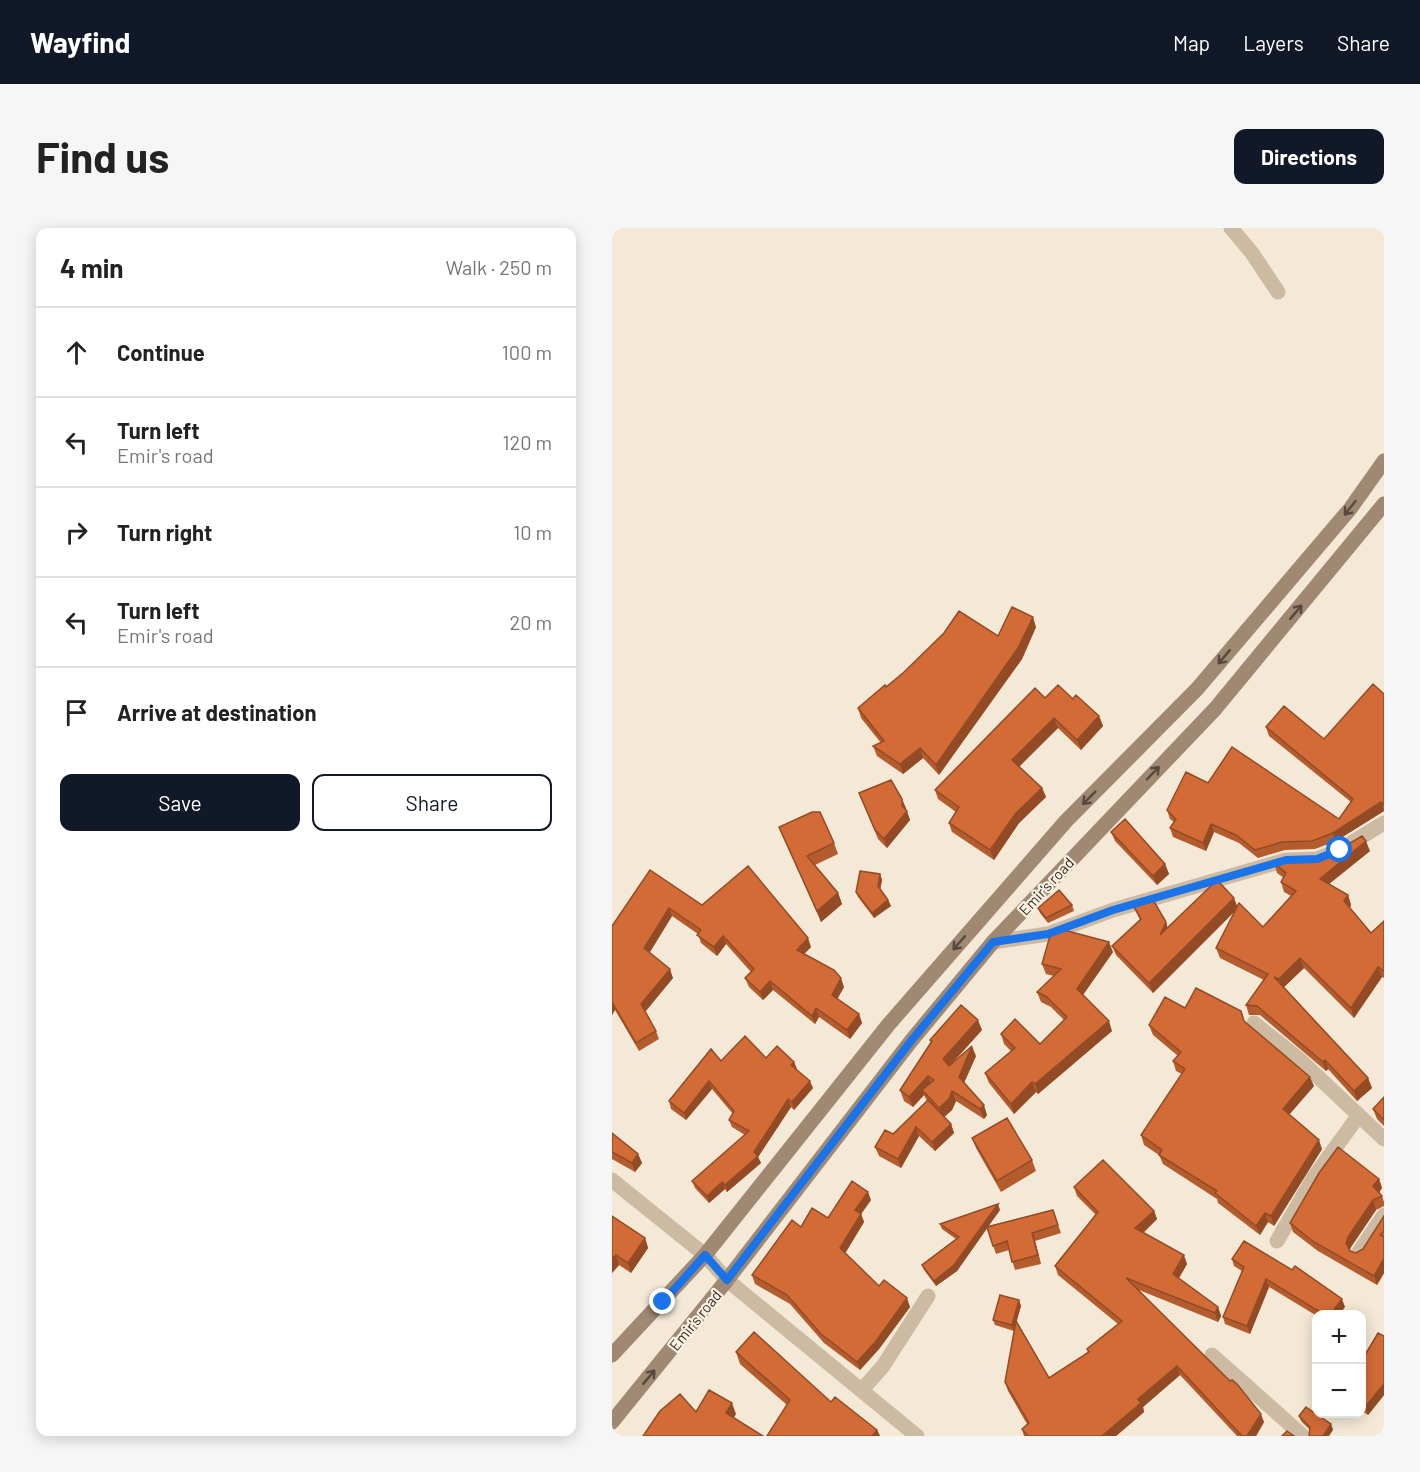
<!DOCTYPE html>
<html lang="en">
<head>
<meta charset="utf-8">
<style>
  :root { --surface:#fff; --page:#f6f6f6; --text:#222; --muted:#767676; --line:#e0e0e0; --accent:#111827 }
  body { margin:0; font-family:Barlow,sans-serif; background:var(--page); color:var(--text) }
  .controls { position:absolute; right:18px; bottom:18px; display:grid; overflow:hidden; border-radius:12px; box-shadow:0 3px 15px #0003 }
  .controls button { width:54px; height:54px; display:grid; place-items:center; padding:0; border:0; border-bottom:2px solid var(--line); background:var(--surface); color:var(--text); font:30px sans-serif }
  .stop { position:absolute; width:18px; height:18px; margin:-14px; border:4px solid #1a73e8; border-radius:50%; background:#fff }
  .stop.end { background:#1a73e8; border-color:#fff; box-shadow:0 2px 6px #0008 }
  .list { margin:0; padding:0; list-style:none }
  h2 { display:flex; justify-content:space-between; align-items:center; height:78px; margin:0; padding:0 24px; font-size:26px }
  h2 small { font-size:20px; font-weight:400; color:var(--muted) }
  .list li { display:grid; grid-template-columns:39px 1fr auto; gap:18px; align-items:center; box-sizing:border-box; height:90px; padding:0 24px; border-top:2px solid var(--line) }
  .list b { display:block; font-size:22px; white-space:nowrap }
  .list p { margin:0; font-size:20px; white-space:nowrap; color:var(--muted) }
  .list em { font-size:20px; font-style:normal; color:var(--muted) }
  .actions { display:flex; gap:12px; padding:18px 24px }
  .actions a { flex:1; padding:14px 0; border:2px solid var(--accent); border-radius:12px; text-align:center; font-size:21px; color:var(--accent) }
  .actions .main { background:var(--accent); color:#fff }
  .icon { flex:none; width:33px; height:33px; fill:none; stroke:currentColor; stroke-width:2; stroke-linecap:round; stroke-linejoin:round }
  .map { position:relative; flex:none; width:772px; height:1208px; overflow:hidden; border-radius:12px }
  header { display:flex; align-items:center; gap:36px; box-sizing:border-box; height:84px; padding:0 30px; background:var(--accent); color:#fff }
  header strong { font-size:28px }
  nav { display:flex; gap:33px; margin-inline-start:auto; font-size:21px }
  .intro { display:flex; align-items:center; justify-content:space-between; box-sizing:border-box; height:144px; padding:0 36px }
  h1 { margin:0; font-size:42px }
  .button { padding:15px 27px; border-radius:12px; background:var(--accent); color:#fff; font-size:21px; font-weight:700 }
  main { display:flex; gap:36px; padding:0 36px }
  aside { flex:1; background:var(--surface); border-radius:12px; box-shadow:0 3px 15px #0003 }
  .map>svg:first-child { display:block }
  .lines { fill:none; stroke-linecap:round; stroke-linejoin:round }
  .street { stroke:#cdbaa2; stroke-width:15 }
  .secondary { stroke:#a08873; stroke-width:15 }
  .wall { fill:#b55c2e }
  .shaded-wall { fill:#934b26 }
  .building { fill:#d26b36; stroke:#934b26; stroke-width:1.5 }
  .oneway { stroke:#56483c }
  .route { stroke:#1a73e8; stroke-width:8 }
  .labels { text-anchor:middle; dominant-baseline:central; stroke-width:4.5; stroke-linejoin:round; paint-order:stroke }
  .street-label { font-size:15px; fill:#362c25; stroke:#fbf2e4 }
</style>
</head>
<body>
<header>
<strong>Wayfind</strong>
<nav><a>Map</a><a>Layers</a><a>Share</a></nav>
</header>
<div class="intro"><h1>Find us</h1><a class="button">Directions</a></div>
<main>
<aside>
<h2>4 min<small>Walk · 250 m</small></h2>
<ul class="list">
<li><svg class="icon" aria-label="ahead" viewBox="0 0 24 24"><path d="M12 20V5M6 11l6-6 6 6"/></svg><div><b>Continue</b></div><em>100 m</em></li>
<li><svg class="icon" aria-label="left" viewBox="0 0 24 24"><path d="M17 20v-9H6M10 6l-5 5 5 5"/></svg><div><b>Turn left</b><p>Emir's road</p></div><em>120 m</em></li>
<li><svg class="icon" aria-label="right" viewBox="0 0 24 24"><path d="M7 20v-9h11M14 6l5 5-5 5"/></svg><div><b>Turn right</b></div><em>10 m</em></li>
<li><svg class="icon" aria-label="left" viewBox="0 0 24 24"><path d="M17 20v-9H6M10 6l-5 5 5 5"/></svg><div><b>Turn left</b><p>Emir's road</p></div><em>20 m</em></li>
<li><svg class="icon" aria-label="arrive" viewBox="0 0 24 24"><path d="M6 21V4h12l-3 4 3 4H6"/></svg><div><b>Arrive at destination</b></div></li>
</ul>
<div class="actions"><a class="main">Save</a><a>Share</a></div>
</aside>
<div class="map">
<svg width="772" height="1208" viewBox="0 0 772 1208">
  <rect width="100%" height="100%" fill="#f4e9d7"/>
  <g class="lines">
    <path class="street" d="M619,0l21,25 26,39
      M381,714l55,-8 65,-24 173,-50 31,-1 23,-9 44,-27
      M642,795l45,36 85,80
      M0,952l93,75 22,25 190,156
      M665,1013l37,-64 45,-62
      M747,1024l25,-37
      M600,1127l91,81
      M250,1162l21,-24 45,-70"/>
    <path class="secondary" d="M0,1127l93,-100 184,-231 177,-203 131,-132 153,-180 34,-48
      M0,1194l115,-142 184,-239 82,-99 222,-233 169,-205"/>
  </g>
  <path class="wall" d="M424,399l-14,32 -83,116 -16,-17 -20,16 -26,-18 -4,-10 8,-3 -20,-25 -3,-10 28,-21 112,-51z
    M772,466v117l-48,30 -21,8 -30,1 -27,8 -19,-15 -25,-11 -8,19 -33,-14 -3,-9 4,-6 -4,-3 -3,-9 41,-27 131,36 12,-17 -82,-66 -3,-9 58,12z
    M433,470l28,1 26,17 4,10 -22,24 -23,-22 -39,38 23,22 4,9 -27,26 -25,37 -42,-28 -3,-9 7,-11 -18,-13 -3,-9z
    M290,571l4,11 4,10 -23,28 -9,-9 -15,-37z
    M167,599l55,16 4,11 -23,11 23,28 4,11 -21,18z
    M499,604l54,32 4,10 -12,11 -42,-44z
    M758,623l-41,33 19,11 3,10 -1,3 21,25 13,-12v57l-2,-1 -28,41 -50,-50 -20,19 84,91 4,10 -15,13 -29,-32 -2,2 -66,-56h-11l-3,-10 18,-25 -44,-22 -4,-10 20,-38 -83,83 -37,-38 -4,-9 28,-26 -6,-13 32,15 1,5 70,-20 26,20 28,-31 -7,-4 -3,-10 3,-4 -7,-5 -3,-10 43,-5z
    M38,642l52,35 109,42 -7,7 40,33 -7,12 22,15 3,9 -12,16 -31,-22 -4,7 -42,-34 -10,10 -14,-13 -4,-9 6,-6 -25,-28 -9,12 -16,-13 -3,-9 -26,-18 -23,37 24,25 -28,34 11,19 3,8 -20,12 -24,-41 -3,5v-89z
    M268,646l2,6 -2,9 8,11 3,6 -17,12 -16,-21 -2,-5z
    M460,677l2,6 -26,12 -8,-10 -2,-5z
    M501,724l-30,43 29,36 -74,63 -2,-2 -22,22 -25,-31 -4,-10 26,-22 -7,-7 -3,-10 39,10 24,-24 -13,-13 -10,-5 -4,-10 17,-16 -8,-2 -4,-10z
    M573,780l60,14 69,64 -25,29 33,34 -48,77 -6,-4 -8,13 -42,-32 -1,-4 -54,-35 -4,-9 -15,-10 -3,-10 41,-61 -6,-3 -3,-10 5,-5 -25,-21 -4,-10z
    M370,802l-30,33 24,-7 -12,27 23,32 -3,4 -28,-18 -4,9 -8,7 7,7 3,9 -19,18 -16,-15 -18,32 -22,-12 -4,-9 18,-13 34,-33 -3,-6 -11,12 -9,-6 -4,-11 31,-48 -1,-2z
    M154,830l28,4 3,8 16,18 -19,22 -3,-3 -33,50 3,6 -34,29 -2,-3 -16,14 -14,-15 -3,-7 53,-46 -13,-8 -3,-7 4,-6 -21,-25 -26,31 -15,-11 -2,-8 52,-40z
    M772,869v29l-7,-7 -4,-10z
    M0,905l26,21 4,9 -7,9 -23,-13z
    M360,910l60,22 4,11 -35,21 -25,-44z
    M767,951l3,9 -3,5 3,3 2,6v4l-8,4 -25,37 -1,3 6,3 7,-4 21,-33v57l-7,12 -59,-34 -25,-19 -3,-9z
    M462,959l80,24 3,8 -14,14 44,31 -8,14 39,29 3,9 -3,6 -79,-32 125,132 -8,14h-19l-57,-61 -37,32 1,5 -28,24h-92l-2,-7 5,-5 -19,-33 -3,-9 9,-51 -19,-6 -2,-5 26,-20 2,6 -5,16 33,56 39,-25 -1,-4 31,-25 -60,-49 -3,-9 41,-51 -19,-19z
    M259,972l-10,14 3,8 -19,31 34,33 31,21 -31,42 -19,21 -36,-27 -34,-39 -35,-20 -3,-9 49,-48 27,-9z
    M388,982l-12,16 65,-16 8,23 -26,8 6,23 -26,6 -6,-20 -13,4 -9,-26 -30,43 -21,15 -12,-16 -2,-5 34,-26 -14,-10 -2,-5z
    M0,988l33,22 3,10 -17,25 -12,-8 -7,8z
    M620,1031l113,48 -6,7h-22v2l-48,-29 -19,47 -25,-10 -2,-7 19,-46 -8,-5z
    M772,1108v59l-16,20 -6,-4v-51z
    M124,1124l95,50 46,28 3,6h-113l20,-31 -47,-41z
    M687,1188l32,8 2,6h-23l-9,-9z"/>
  <path class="shaded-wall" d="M421,389l3,10 -14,32 -83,116 -3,-10z
    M487,488l4,10 -22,24 -4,-10z
    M442,490l4,10 -42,42 -4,-10z
    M308,520l3,10 -20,16 -3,-10z
    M430,560l4,9 -27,26 -25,37 -4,-10 26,-37z
    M290,571l4,9v5l1,-2 3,9 -23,28 -3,-9 18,-33z
    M769,574l3,9 -48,30 -3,-8z
    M599,596l3,8 -8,19 -3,-8z
    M754,613l4,10 -46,37 -4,-9z
    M553,636l4,10 -12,11 -4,-9z
    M268,646l2,6 -2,11 -2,-5z
    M226,665l4,11 -21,18 -4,-11z
    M736,667l3,10 -3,6 -4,-10z
    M622,670l4,10 -85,85 -4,-10z
    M276,672l3,6 -17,12 -2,-5z
    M57,680l3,8 -25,41 -3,-9z
    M554,694l3,10 -9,3z
    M111,708l3,8 -9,12 -3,-9z
    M196,710l3,9 -11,11 -3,-8z
    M497,714l4,10 -33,47 -3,-10z
    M688,730l4,10 -22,21 -3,-10z
    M766,739l4,10 -28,41 -3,-10z
    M58,741l3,9 -29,35 -3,-9z
    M229,750l3,9 -9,16 -3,-8z
    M158,753l3,9 -10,10 -3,-8z
    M0,774l3,8 -3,5z
    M204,780l3,9 -4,7 -3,-8z
    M247,786l3,9 -12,16 -3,-9z
    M366,792l4,10 -35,39 -4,-10z
    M497,793l3,10 -74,63 -3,-10z
    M360,818l4,10 -14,31 -3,-10z
    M713,832l3,9 -2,2 -3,-9z
    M182,834l3,7 -3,4 -3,-8z
    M316,848l4,10 -10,4 2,5 -11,12 -4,-10z
    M698,849l4,9 -28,32 -3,-9z
    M756,850l4,10 -15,13 -3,-10z
    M97,853l3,8 -26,31 -2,-7z
    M198,853l3,7 -19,22 -2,-8z
    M420,854l4,10 -22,22 -3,-10z
    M340,863l4,10 -4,9 -9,8 -4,-10z
    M176,871l3,8 -33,50 3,6 -34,29 -2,-7 29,-33z
    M372,877l3,10 -3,4 -4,-10z
    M339,896l3,9 -19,18 -3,-9z
    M304,899l3,9 -18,32 -3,-9z
    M707,912l3,9 -48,77 -3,-10z
    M26,926l4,9 -7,9 -3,-9z
    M767,951l3,9 -6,8 -3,-10z
    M110,954l3,7 -16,14 -2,-7z
    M256,964l3,8 -10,14 3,8 -21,35 -3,-9 15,-38z
    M761,972l3,10 -25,37 -2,5 -3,-9 2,-6z
    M386,976l2,6 -43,61 -21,15 -2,-5z
    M542,983l3,8 -18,18 -4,-9z
    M653,985l3,9 -8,13 -4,-9z
    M420,1005l3,8 6,23 -3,-9z
    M33,1010l3,10 -17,25 -3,-10z
    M4,1027l3,10 -7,8v-14z
    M572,1027l3,9 -11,19 -3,-9z
    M772,1030v15l-7,12 -3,-9z
    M654,1051l3,8 -19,47 -3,-8z
    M295,1070l3,9 -31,42 -19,21 -3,-8z
    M730,1071l3,8 -6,7h-8z
    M407,1072l2,6 -7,25 -2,-6z
    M606,1079l3,9 -3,6 -3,-9z
    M565,1138l3,9 -37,32 1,5 -28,24h-12l-1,-1 35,-36z
    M772,1156v11l-16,20 -3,-8z
    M120,1175l4,11 -6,10 -4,-11z
    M649,1186l3,8 -8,14h-9z
    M719,1196l2,6 -4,6h-6z
    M265,1202l3,6h-8z"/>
  <path class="building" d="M400,379l21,10 -15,31 -82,117 -16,-17 -20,16 -27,-18 11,-5 -26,-33 27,-23 1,2 17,-14 41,-40 15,-22 39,25z
    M761,456l11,10v111l-3,-3 -48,31 -21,8 -30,1 -27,8 -19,-15 -25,-11 -8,19 -33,-15 6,-9 -9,-9 19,-38 22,11 24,-36 107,72 14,-20 -87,-72 18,-21 40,33z
    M446,457l15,14 3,-4 23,21 -22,24 -23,-22 -42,42 30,28 -26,25 -26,37 -41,-27 10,-16 -24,-17 100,-102 10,10z
    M279,552l11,19v7l5,5 -23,28 -9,-9 -16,-37z
    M200,584h8l14,31 -27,13 31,37 -21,18 -38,-84z
    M513,591l40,45 -12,12 -42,-44z
    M750,608l4,5 -46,38 28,16 -4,6 27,32 13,-12v50l-6,-4 -27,41 -51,-50 -21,21 -5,-2 94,101 -14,13 -29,-31 -2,2 -66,-56 -11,-1 22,-31 -52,-26 23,-45 24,24 33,-36 -15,-9 5,-9 -12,-10 43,-5 23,-9z
    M136,638l60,72 -11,12 37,20 7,8 -9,17 27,19 -12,16 -31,-22 -4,8 -42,-35 -10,11 -15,-14 9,-9 -31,-33 -9,11 -17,-12 4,-5 -32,-22 -25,40 26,21 -29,35 15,27 -20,12 -24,-41v-76l38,-56 52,35z
    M248,643l20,3 -2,12 10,14 -16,13 -16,-21z
    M605,652l17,18 -85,85 -37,-37 29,-27 -7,-12 18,-9 14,24 -6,13z
    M447,662l13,15 -26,13 -8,-10z
    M448,701l49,13 -32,47 32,32 -74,63 -3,-2 -21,22 -26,-31 30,-25 -14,-14 14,-15 25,25 27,-27 -20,-20 -10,-5 24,-23 -19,-5 9,-32z
    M584,760l45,23 3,10 66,56 -27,32 36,31 -48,76 -6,-3 -9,13 -41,-33 2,-2 -58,-36 3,-5 -21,-15 44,-66 -12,-8 8,-9 -32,-27 16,-28 20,11z
    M349,777l17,15 -35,39 6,7 23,-20 -13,31 25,28 -4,4 -28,-18 -3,8 -10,9 -17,-18 12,-10 -6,-4 -19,21 -9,-7 32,-49 -2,-1z
    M133,808l21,22 11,-12 17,16 -3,3 19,16 -18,21 -4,-3 -34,53 4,4 -33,29 -3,-3 -15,14 -15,-15 57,-50 -20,-11 5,-9 -25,-30 -25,32 -15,-12 42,-52 10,12z
    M772,869v23l-11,-11z
    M316,872l23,24 -19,18 -16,-15 -18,32 -23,-12 10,-17 8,4z
    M395,890l25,42 -35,21 -25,-43z
    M0,905l26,21 -6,9 -20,-11z
    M726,919l41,32 -6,7 9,10 -9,4 -25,37 -2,6 4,8 6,2 7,-4 21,-33v15l-4,4 4,2v21l-10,18 -60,-34 -24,-19 29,-50z
    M491,932l51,51 -19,17 49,27 -11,19 45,33 -3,6 -89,-35 104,103 2,-1 5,4 24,30 -14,22h-5l-65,-70 -39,33 3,4 -38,32 1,1h-76l-6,-7 7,-6 -24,-41 11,-61 33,57 40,-26 -2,-3 35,-28 -67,-55 43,-54 -24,-25z
    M240,953l16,11 -13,18 6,4 -21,34 39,38 5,-6 23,18 -31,43 -19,21 -36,-28 -34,-39 -35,-20 40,-55 9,7 11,-19 16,10z
    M386,976l-44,61 -20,16 -12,-16 37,-28 -19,-13z
    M441,982l5,15 -26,8 6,22 -26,7 -5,-21 -14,5 -6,-19z
    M0,988l33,22 -17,25 -12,-8 -4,4z
    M632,1013l48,29 3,-4 47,33 -11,15h-8l-57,-35 -19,47 -24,-9 21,-50 -12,-8z
    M388,1067l19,5 -7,25 -19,-5z
    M142,1104l77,70 4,-5 42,33 -5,6h-105l23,-36 -54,-48z
    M766,1105l6,3v48l-19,23 -3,-2v-45z
    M97,1162l23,13 -6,10 37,23h-120l17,-25 20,-17 16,18z
    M694,1179l25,17 -8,12h-14l1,-9 -11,-11z
    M675,1203l7,5h-12z"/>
  <defs><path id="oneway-shaft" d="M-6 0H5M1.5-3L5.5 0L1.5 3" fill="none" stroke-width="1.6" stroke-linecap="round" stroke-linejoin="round" transform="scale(1.5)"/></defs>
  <g class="oneway">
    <use href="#oneway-shaft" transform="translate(738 280) rotate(128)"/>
    <use href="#oneway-shaft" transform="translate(684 384) rotate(-50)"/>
    <use href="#oneway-shaft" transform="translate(612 429) rotate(130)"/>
    <use href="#oneway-shaft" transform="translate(541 545) rotate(-46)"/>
    <use href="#oneway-shaft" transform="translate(477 570) rotate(135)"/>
    <use href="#oneway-shaft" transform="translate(347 715) rotate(131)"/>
    <use href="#oneway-shaft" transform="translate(37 1149) rotate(-50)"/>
  </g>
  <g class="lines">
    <path class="route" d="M51,1074l42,-47 22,25 184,-239 82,-99 55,-8 65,-24 173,-50 31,-1 23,-9"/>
  </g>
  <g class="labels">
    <g class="street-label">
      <text transform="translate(434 658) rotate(-47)">Emir's road</text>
      <text transform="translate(83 1092) rotate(-51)">Emir's road</text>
    </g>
  </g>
</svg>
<div class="controls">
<button>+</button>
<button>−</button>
</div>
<div class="stop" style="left:728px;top:622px"></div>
<div class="stop end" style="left:51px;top:1074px"></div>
</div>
</main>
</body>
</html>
